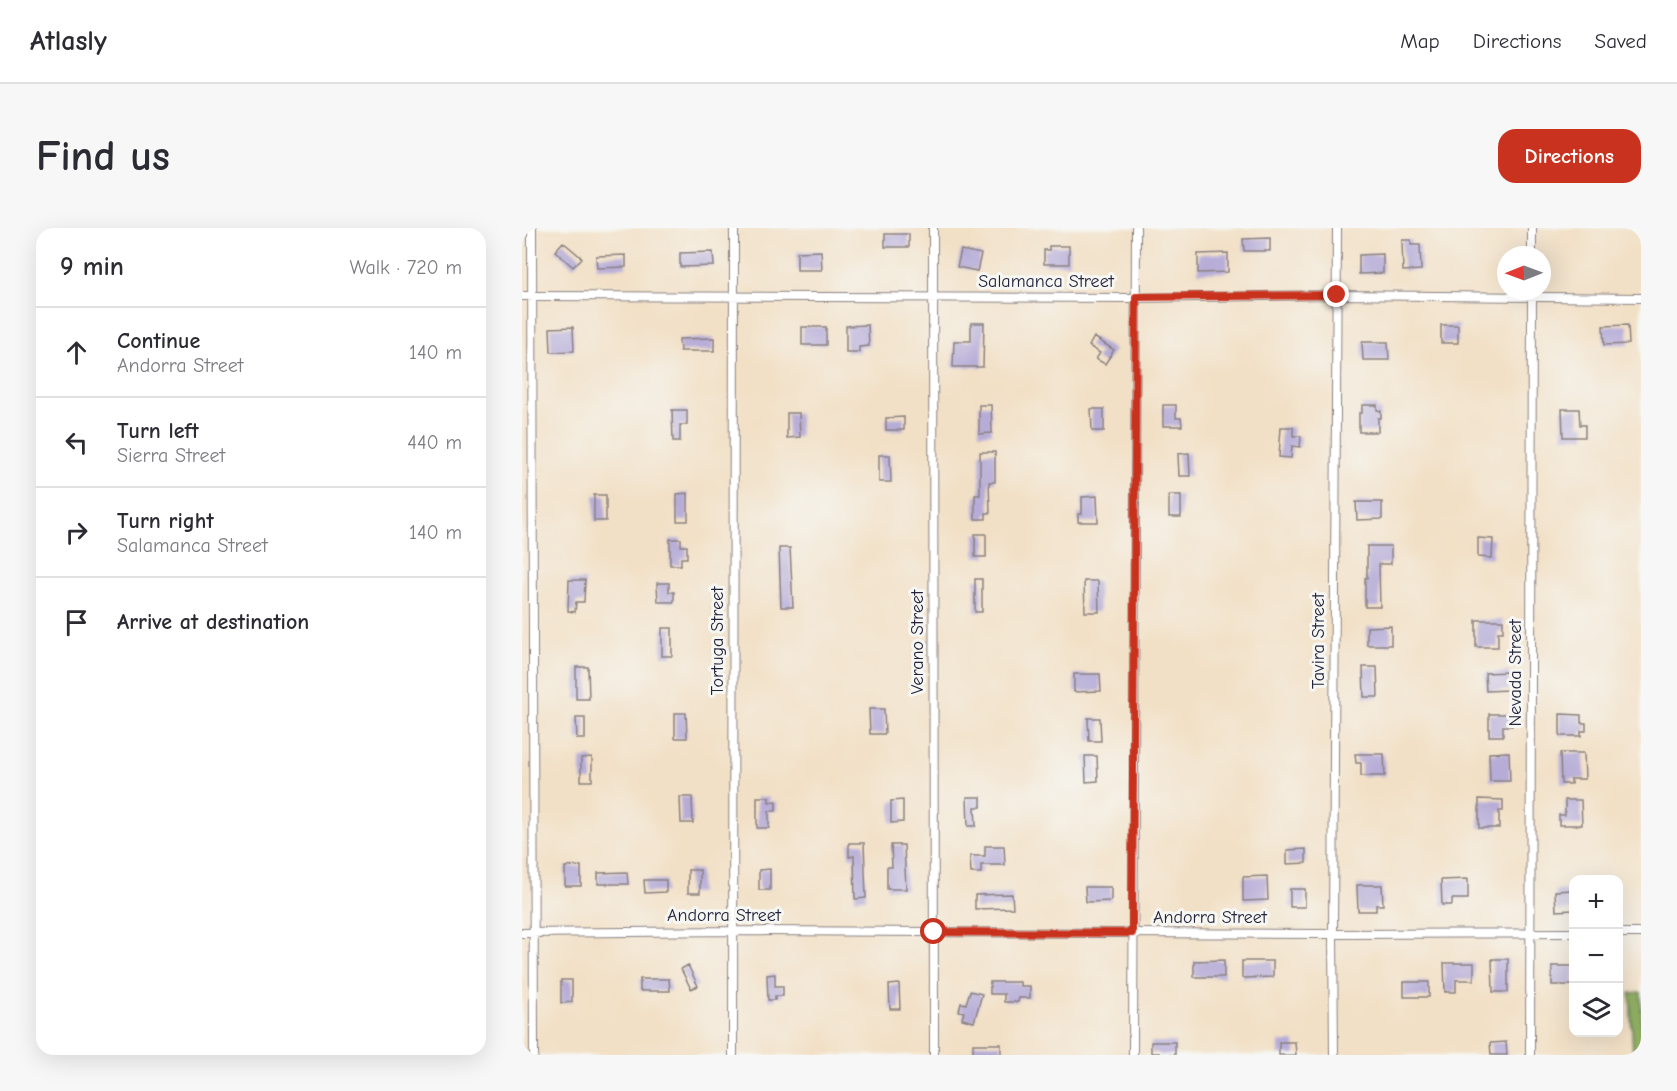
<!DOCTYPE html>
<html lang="en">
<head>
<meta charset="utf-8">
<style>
  :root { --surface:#fff; --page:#f7f7f7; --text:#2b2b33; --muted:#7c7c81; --line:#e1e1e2; --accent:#c8321e }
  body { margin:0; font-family:"Comic Neue",sans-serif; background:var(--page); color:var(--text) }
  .controls { position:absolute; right:18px; bottom:18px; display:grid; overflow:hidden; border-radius:12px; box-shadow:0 6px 24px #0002 }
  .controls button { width:54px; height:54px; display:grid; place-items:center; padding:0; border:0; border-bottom:2px solid var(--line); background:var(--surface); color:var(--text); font:30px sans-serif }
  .compass { position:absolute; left:975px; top:18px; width:54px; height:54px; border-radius:50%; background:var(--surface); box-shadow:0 6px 24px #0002; rotate:269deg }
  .stop { position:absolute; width:18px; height:18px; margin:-14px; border:4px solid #c8321e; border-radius:50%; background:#fff }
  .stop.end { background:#c8321e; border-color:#fff; box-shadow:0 2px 6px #0008 }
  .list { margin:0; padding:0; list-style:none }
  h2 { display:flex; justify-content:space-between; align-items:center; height:78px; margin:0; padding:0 24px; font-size:26px }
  h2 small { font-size:20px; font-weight:400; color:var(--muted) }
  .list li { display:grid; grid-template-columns:39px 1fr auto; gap:18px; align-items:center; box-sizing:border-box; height:90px; padding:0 24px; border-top:2px solid var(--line) }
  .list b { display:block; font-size:22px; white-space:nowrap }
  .list p { margin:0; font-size:20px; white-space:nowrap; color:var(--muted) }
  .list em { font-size:20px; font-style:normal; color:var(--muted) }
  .icon { flex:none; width:33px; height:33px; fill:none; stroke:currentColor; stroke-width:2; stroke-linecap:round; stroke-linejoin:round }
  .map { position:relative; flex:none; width:1119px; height:827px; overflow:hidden; border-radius:18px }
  header { display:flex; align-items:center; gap:36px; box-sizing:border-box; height:84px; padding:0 30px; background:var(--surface); border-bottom:2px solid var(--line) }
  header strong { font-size:28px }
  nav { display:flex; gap:33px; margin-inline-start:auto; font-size:21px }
  .intro { display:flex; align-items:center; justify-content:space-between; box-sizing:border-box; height:144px; padding:0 36px }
  h1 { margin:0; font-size:42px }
  .button { padding:15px 27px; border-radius:18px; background:var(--accent); color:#fff; font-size:21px; font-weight:700 }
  main { display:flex; gap:36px; padding:0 36px }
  aside { flex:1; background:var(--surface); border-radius:18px; box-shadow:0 6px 24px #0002 }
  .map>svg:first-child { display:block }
  .forest { fill:#8faf62; stroke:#58684e; stroke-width:1.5 }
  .building { fill:#b6acd7 }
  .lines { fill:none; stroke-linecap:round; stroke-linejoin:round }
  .street-casing { stroke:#8a8180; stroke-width:10 }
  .street { stroke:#fff; stroke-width:8 }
  .route { stroke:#c8321e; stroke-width:8 }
  .labels { text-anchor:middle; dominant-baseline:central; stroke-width:6; stroke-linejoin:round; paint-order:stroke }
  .street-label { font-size:18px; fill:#22223b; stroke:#f6f6f2 }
</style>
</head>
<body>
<header>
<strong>Atlasly</strong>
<nav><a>Map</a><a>Directions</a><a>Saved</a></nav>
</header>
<div class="intro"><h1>Find us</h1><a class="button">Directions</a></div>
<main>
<aside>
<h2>9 min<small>Walk · 720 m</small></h2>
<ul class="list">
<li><svg class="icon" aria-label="ahead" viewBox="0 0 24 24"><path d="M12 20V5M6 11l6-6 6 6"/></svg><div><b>Continue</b><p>Andorra Street</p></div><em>140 m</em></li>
<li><svg class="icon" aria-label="left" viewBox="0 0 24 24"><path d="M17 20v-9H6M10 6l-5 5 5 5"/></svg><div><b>Turn left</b><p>Sierra Street</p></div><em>440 m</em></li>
<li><svg class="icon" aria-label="right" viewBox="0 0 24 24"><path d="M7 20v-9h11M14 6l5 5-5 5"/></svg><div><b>Turn right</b><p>Salamanca Street</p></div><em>140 m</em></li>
<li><svg class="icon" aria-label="arrive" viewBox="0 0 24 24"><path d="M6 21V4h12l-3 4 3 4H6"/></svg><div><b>Arrive at destination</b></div></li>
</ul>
</aside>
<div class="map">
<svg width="1119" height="827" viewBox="0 0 1119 827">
  <rect width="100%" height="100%" fill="#f6f6f2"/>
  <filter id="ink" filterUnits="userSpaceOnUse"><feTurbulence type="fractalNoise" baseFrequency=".0167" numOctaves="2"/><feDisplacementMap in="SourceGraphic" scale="12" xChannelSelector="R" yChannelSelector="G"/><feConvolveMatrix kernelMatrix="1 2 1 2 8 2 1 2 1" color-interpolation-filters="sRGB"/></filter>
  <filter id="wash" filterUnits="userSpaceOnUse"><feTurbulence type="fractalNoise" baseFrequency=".008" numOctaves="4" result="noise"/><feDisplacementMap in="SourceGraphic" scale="24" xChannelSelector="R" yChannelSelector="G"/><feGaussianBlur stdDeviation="1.35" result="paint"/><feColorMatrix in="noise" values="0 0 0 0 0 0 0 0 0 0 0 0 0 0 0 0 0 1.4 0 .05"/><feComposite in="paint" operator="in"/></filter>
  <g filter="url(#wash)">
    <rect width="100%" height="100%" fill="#f2e0c6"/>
    <path class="forest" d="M1119,764v63h-8l-3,-62z"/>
    <g id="blocks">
      <path class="building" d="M363,6h24v13h-24z
        M748,10v13h-26l-1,-12z
        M880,12h9v5h9l1,25 -18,1z
        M41,14l19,16 -9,9 -18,-16z
        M527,18h20v18h-25v-14h5z
        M439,22l20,4 -4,17 -20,-4z
        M299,23l1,19h-25v-18z
        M191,24l1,14 -34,1v-14z
        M706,25v19l-30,1v-19z
        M861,26v19l-24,1v-19z
        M104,27v12l-29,1 -1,-12z
        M449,95h13l-1,44h-30l1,-26h17z
        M346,97l1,21 -10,1v5h-13v-26z
        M919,97h17v18h-17z
        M1106,97l1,19 -25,1 -1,-19z
        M51,99l1,24 -23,1 -1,-24z
        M280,99h24v18h-24z
        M572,109l20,13 -9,14 -9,-5 4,-6 -11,-7z
        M192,110v13h-34l-1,-12z
        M840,114h26l1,18h-26z
        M457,177h12l1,28 -13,1z
        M641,177h13v13h5l1,8h-19z
        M840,177h15v5l4,1v7h-3v14h-19v-19h3z
        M569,181h13v22h-12z
        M1040,181h17l1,16h5v12h-22z
        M150,182h15v15h-7v16h-7z
        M265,185h12l1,24 -13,1z
        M382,189v13h-18v-12z
        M759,199h12v9h8l-1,11 -8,-1 -1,12 -12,-1z
        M458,224h15v30h-6l1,31h-4v6h-11v-24h5z
        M667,225l1,23h-11l-1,-22z
        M357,227h11l1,27h-12z
        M166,265v28h-11v-27z
        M72,267h12v26h-12z
        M647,267h12v22h-12z
        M575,268l1,26h-20v-8h4v-17z
        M834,274h26v17l-25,1z
        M453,306h11v23h-11z
        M956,310l15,1 -1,19 -14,-1z
        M148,311h11v7h6v12h-6v7h-11z
        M845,318h24v18h-12l1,43h-15v-29h2z
        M257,320h11l3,59h-12z
        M453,351h7v33h-7z
        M47,352h16l-1,22h-8l-1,10 -7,-1z
        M562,353h14l1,31h-14z
        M135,355h12v9h5v10h-16z
        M954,392h27v12h-5v15h-22z
        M869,398v19h-24v-18z
        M140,400h10v28h-10z
        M54,439h12l1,32h-13z
        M841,439h14l1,30h-14z
        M987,444v18l-23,1 -1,-18z
        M552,446h26l1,17 -27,1z
        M347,481h15l1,25h-15z
        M153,485h11l1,25h-12z
        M967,486h22l1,12h-9v10h-14z
        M1038,486l21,1v8h5v8h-5v5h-21z
        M54,490h9v21h-8z
        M566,490h12l1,23h-12z
        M987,524l1,29h-20l-1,-28z
        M1038,525h24l1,26h-14v5h-10z
        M833,526h29l1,22h-24v-13h-5z
        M563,528h12l1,25 -12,1z
        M70,529v24h-11v-23z
        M158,569h12l1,26h-12z
        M235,569h12v5l7,-1v10h-7v17h-12z
        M445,569h14v10h-6l1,19h-8z
        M957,571l24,1v11h-4v17h-20z
        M381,572v22l-12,1v-22z
        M1043,572h16l1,25h-23v-10h6z
        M327,615h15l2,55 -11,1 -1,-43 -5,1z
        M369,617h13l2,44h-19v-22h5z
        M463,618h19l1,19h-24v8h-10l-1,-17h15z
        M784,621v14l-19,1v-14z
        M59,638v20h-16v-19z
        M248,641v21h-11v-20z
        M166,642h12v23h-12z
        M105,644l1,12h-30v-11z
        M745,648l1,24 -25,1v-24z
        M946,651v20h-16v6h-10l-1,-25z
        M122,652h22v12l-21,1z
        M835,657h25l1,20h-7v6h-18z
        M563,659h26v14l-25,1z
        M768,661h15v18h-15z
        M1052,662v20l-18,1 -1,-20z
        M490,666l1,14 -38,1v-14z
        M970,731h16v33h-15z
        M702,732v17h-30v-16z
        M720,733h31v16l-31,1z
        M922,735h30v17h-18v12h-11z
        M166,737l10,21 -7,3 -10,-20z
        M1030,738h22v19h-22z
        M253,746v12h8v10h-8v4h-7l-1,-25z
        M118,751h29l1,12h-30z
        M39,752h11v22l-11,1z
        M468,754h30v4h10v12h-11l-1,4h-14v-8h-14z
        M882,754h25v15h-25z
        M377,756l1,25h-10l-1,-24z
        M448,763l12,3 -8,28 -12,-3 2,-7 -5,-1 2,-8 5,1z
        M629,814h24v13h-16v-2h-8z
        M757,814h16l1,13h-17z
        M984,814l1,13h-16l-1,-12z
        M451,816h28v11h-28z"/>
    </g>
  </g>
  <g filter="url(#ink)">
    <use href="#blocks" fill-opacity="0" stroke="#8a8180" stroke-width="1.5"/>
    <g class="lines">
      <g class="street-casing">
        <path id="street" d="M10,0l2,827
          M411,0l1,827
          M1010,27v-27
          M0,68l614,2 201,-3 304,3
          M0,705l211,-2 600,3 241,-1
          M1096,705h23
          M211,827l1,-827
          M611,827l3,-827
          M812,827l-1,-121 4,-706
          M1008,827l2,-764"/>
      </g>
      <use href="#street" class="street"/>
    </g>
  </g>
  <g class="lines" filter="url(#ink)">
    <path class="route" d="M412,704l198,1 4,-636 201,-2"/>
  </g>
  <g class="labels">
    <g class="street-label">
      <text x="524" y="53">Salamanca Street</text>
      <text transform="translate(195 413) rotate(-90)">Tortuga Street</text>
      <text transform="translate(796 413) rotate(-90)">Tavira Street</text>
      <text transform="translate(395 414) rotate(-90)">Verano Street</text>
      <text transform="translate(993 445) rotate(-90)">Nevada Street</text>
      <text x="202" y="687">Andorra Street</text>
      <text x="688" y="689">Andorra Street</text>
    </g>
  </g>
</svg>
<div class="controls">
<button>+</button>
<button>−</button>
<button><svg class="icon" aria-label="layers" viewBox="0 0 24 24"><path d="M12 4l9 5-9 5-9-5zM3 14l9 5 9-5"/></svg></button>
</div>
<svg class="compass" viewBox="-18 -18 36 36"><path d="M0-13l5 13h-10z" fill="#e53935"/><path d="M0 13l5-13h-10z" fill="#7c7c81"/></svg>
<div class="stop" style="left:412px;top:704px"></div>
<div class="stop end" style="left:815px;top:67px"></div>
</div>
</main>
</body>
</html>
